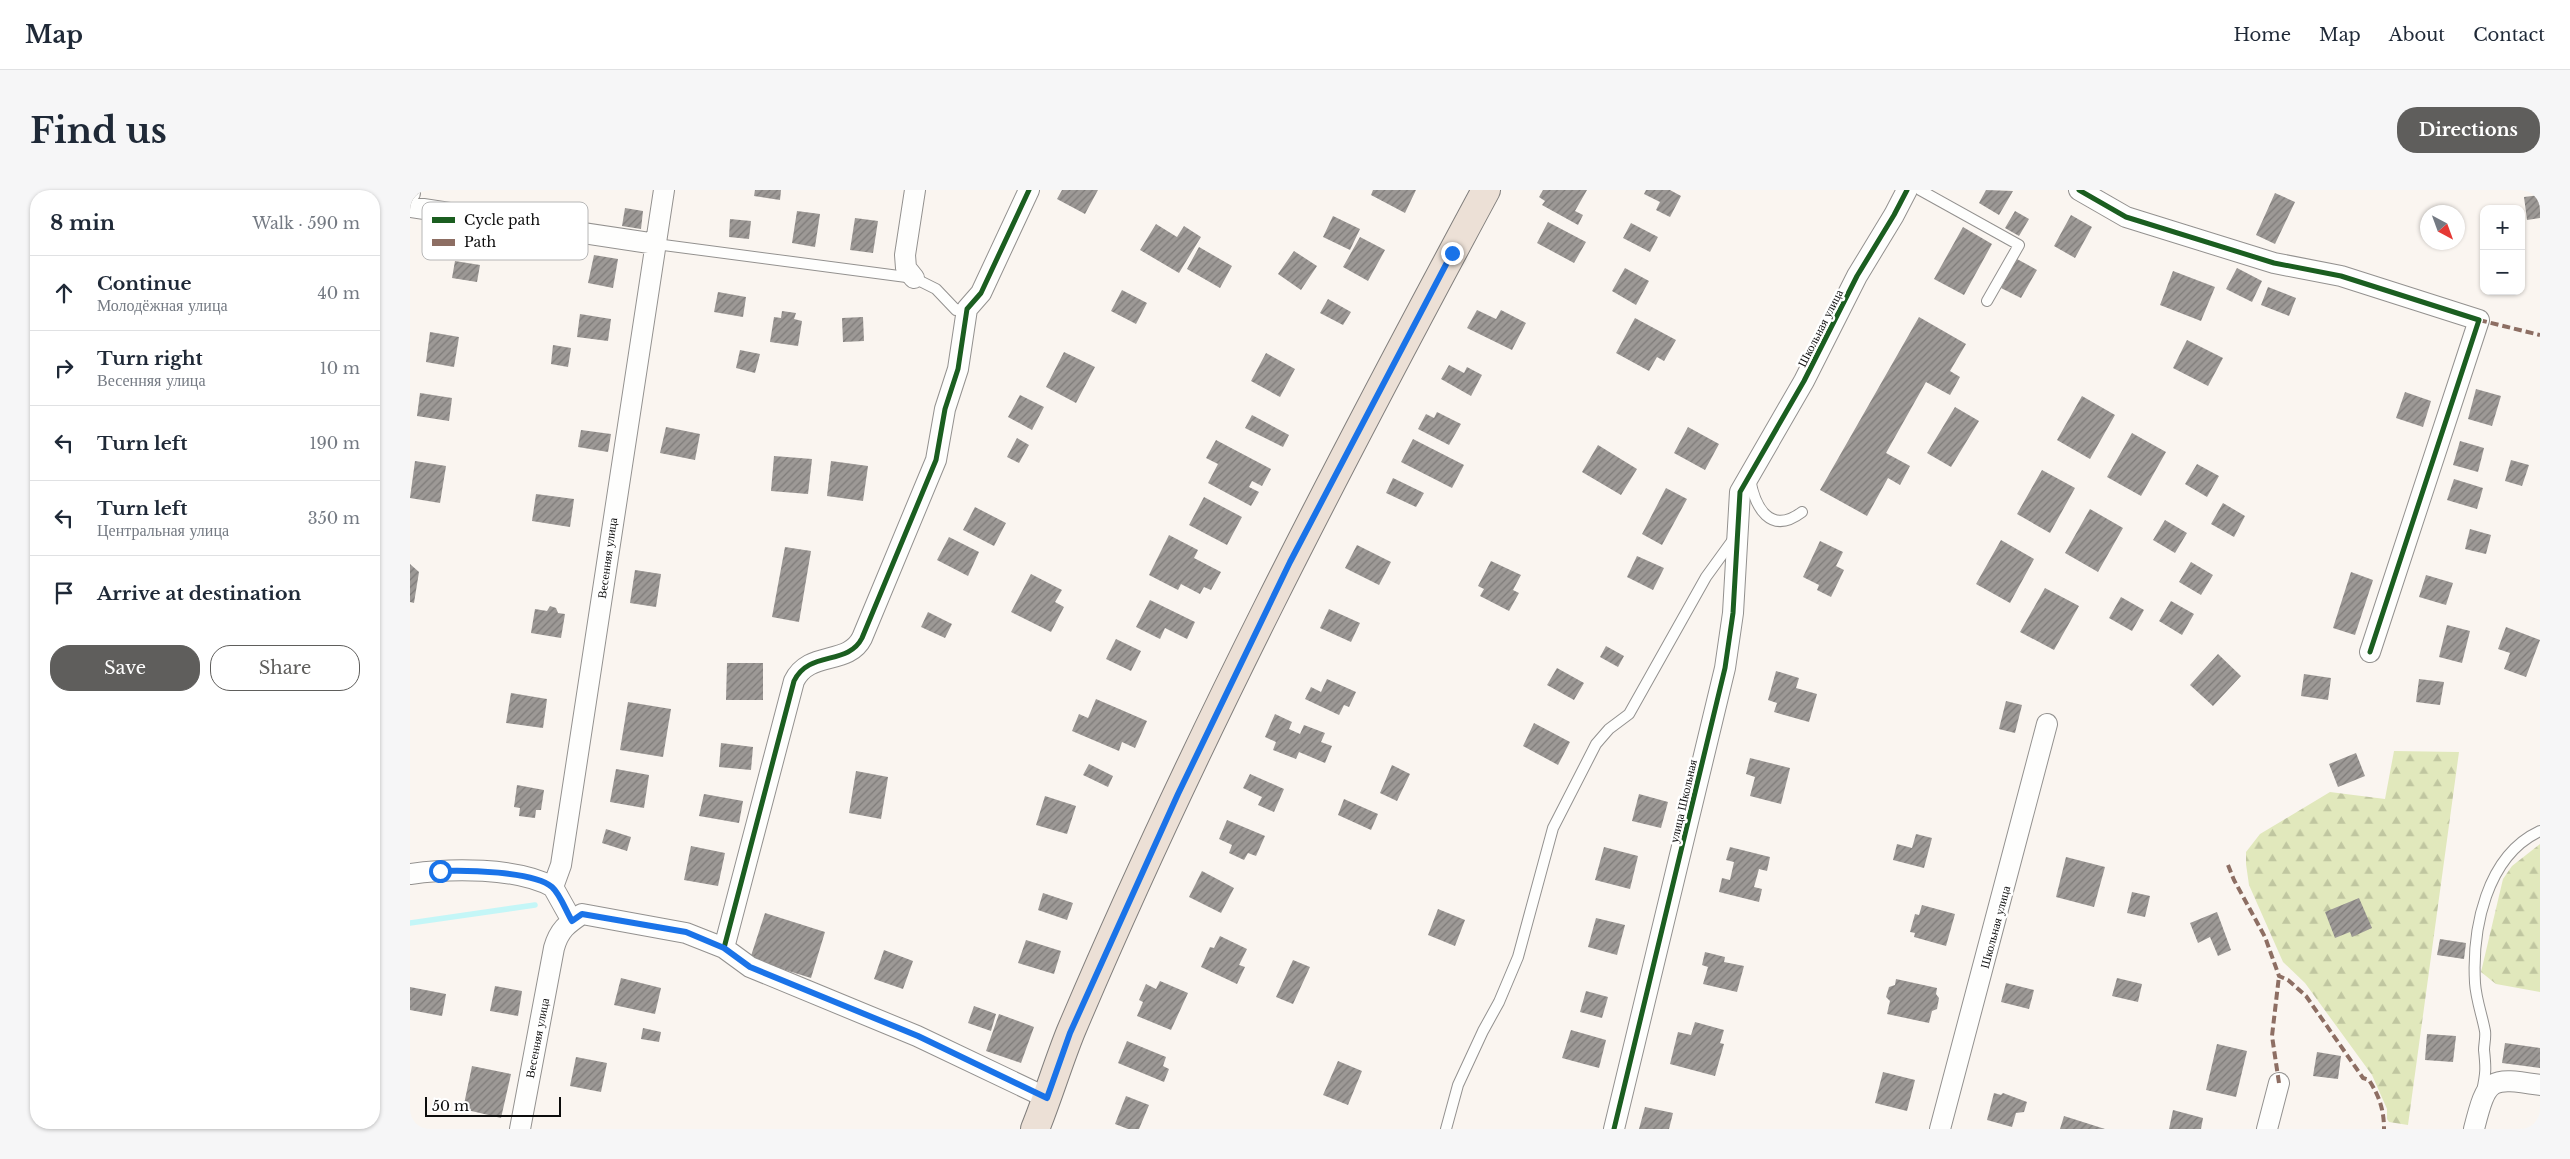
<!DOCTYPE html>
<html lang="en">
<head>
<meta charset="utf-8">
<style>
  :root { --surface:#fff; --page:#f6f6f7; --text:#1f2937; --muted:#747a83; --line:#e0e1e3; --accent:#5f5e5c }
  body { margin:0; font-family:"Libre Baskerville",serif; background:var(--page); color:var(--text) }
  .controls { position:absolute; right:15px; top:15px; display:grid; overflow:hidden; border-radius:10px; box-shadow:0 1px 4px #0004 }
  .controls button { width:45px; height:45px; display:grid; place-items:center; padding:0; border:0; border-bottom:1px solid var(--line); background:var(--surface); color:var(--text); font:25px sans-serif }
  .compass { position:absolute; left:2010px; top:15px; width:45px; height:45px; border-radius:50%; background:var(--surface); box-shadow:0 1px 4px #0004; rotate:139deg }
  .scale { position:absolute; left:15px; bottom:12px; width:136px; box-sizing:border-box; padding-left:5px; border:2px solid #0c0c0c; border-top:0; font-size:14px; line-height:18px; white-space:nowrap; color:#0c0c0c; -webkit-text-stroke:4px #fff; paint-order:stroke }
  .stop { position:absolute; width:15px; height:15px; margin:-11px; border:4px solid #1a73e8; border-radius:50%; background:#fff }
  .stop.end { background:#1a73e8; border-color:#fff; box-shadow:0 1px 5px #0008 }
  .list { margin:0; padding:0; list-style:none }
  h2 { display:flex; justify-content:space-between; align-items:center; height:65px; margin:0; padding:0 20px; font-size:21px }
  h2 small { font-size:16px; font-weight:400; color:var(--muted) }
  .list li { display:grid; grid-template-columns:32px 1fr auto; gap:15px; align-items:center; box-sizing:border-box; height:75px; padding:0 20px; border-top:1px solid var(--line) }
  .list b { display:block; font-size:19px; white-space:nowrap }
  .list p { margin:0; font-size:16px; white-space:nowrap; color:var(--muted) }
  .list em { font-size:16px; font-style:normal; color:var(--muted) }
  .actions { display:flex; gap:10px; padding:15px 20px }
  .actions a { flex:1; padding:11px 0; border:1px solid var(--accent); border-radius:20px; text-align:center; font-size:18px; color:var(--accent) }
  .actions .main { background:var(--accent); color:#fff }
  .icon { flex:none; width:28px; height:28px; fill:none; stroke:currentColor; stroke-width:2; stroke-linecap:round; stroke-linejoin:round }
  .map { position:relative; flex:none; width:2130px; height:939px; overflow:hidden; border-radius:20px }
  header { display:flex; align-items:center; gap:30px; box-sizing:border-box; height:70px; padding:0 25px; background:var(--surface); border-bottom:1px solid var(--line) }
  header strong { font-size:24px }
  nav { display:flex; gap:28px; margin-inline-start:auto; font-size:18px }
  .intro { display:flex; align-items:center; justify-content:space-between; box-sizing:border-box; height:120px; padding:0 30px }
  h1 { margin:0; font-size:35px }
  .button { padding:12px 22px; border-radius:20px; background:var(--accent); color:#fff; font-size:18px; font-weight:700 }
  main { display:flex; gap:30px; padding:0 30px }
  aside { flex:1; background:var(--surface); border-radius:20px; box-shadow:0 1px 4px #0004 }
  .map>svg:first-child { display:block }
  .forest { fill:url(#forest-firs) }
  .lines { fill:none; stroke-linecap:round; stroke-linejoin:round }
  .stream { stroke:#c4f6f7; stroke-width:5.5 }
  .building { fill:url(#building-hatch) }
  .lane-casing { stroke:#93918f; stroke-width:12 }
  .street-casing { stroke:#93918f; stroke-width:22 }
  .primary-casing { stroke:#807e7c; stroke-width:30 }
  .lane { stroke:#fefefd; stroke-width:10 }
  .street { stroke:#fefefd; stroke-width:20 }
  .primary { stroke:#ece0d6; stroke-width:28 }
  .quiet { stroke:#8d6e63; stroke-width:4; stroke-dasharray:8 4; stroke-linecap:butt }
  .cycleway-casing { stroke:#fff; stroke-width:8 }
  .cycleway { stroke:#1b5e20; stroke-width:5 }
  .route { stroke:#1a73e8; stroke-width:6 }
  .labels { text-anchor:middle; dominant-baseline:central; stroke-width:5; stroke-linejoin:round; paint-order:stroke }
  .street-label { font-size:12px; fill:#0c0c0c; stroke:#fff }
  .key { fill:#fff; stroke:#b6b6b6; stroke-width:1 }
  .key-label { font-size:14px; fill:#0c0c0c }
</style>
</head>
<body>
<header>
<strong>Map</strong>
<nav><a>Home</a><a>Map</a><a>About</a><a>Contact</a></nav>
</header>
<div class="intro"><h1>Find us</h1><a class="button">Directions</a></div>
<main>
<aside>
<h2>8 min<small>Walk · 590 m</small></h2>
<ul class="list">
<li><svg class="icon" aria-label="ahead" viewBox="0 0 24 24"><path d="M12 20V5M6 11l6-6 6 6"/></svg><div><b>Continue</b><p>Молодёжная улица</p></div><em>40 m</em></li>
<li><svg class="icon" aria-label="right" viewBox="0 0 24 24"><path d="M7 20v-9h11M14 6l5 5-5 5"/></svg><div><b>Turn right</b><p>Весенняя улица</p></div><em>10 m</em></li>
<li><svg class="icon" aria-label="left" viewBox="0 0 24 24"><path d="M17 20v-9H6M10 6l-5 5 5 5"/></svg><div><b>Turn left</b></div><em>190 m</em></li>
<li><svg class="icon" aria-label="left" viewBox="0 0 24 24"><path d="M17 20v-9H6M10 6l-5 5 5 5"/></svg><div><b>Turn left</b><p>Центральная улица</p></div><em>350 m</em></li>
<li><svg class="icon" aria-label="arrive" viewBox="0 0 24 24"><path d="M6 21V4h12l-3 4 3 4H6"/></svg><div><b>Arrive at destination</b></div></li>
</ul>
<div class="actions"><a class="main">Save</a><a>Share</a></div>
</aside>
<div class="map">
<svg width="2130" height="939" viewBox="0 0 2130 939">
  <defs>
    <pattern id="forest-firs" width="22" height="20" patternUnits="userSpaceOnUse" patternTransform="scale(1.25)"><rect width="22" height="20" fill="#e1e8bc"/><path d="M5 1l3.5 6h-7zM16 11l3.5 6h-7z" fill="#c0c6a0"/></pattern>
    <pattern id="building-hatch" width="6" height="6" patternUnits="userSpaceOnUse" patternTransform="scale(1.25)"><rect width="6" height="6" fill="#9d9996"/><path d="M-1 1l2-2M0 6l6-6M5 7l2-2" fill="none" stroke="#7e7b79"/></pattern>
  </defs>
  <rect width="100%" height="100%" fill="#faf5f0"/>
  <path class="forest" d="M1984,561l65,1 -51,373 -19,-3 -2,-3v-10l-15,-34 -67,-92 -22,-21 -34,-77 -3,-21v-12l14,-18 70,-42 55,7z
    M2130,654v148l-44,-8 -15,-12 22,-93 9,-13z"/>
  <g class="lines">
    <path class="stream" d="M0,733l125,-18"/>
  </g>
  <path class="building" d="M345,0h26l-1,10 -26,-4z
    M652,0h36l-13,24 -28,-15z
    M963,0h43l-11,23 -34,-18z
    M1133,0h44l-12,21 8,4 -5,10 -36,-20 3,-4 -6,-4z
    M1236,0h24l11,6 -11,21 -14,-7 4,-8 -16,-8z
    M1576,0l27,1 -14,24 -20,-12z
    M1865,3l20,9 -20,42 -19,-9z
    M2130,5v23l-13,2 -3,-23z
    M215,18l18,3 -2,18 -19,-3z
    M387,21l23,3 -5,33 -23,-4z
    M1605,21l14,8 -10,17 -14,-8z
    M1661,25l21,12 -17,31 -21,-12z
    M923,26l27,13 -10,21 -27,-13z
    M445,28l23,3 -5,32 -23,-3z
    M320,29l21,2 -2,18 -20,-2z
    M1138,32l38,20 -12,21 -37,-20z
    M1221,33l27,14 -8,15 -27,-14z
    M746,34l21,13 7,-11 17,11 -22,36 -39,-23z
    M1553,37l29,17 -28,51 -30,-16z
    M950,47l25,13 -17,31 -25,-14z
    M789,57l33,19 -12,22 -33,-19z
    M884,61l23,15 -16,24 -23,-16z
    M184,65l24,4 -5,29 -25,-5z
    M1607,69l20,11 -16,28 -20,-10z
    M45,71l25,4 -3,17 -25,-4z
    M1215,78l24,13 -13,24 -24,-14z
    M1827,78l25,13 -10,21 -26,-13z
    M1763,81l42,16 -14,34 -41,-16z
    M1858,97l28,11 -7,18 -28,-11z
    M712,100l25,13 -11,21 -25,-13z
    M308,102l28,5 -3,20 -29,-5z
    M918,109l23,13 -8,13 -23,-12z
    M1067,120l19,9 5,-9 25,13 -14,27 -45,-22z
    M372,121l14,2 -2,6 8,2 -4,25 -28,-4 4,-25 7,1z
    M170,124l31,5 -3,22 -31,-4z
    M453,127l1,24 -21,1 -1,-24z
    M1509,127l47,27 -16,27 10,6 -10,18 -24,-13 -40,71 24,13 -10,19 -12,-7 -21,38 -47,-26z
    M1225,128l41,22 -12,21 -7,-4 -8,14 -33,-18z
    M20,142l29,5 -5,30 -28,-5z
    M1777,150l36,18 -15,28 -35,-18z
    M143,155l18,3 -3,19 -17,-3z
    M330,160l20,4 -5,19 -19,-5z
    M654,162l31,15 -19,36 -30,-16z
    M856,163l29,16 -15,28 -29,-16z
    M1039,175l15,8 3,-6 15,8 -11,21 -30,-17z
    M2066,199l25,7 -9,30 -24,-7z
    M1995,202l26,9 -8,26 -27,-9z
    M10,203l32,5 -3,23 -32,-5z
    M610,205l24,12 -12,23 -24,-13z
    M1672,206l33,19 -25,44 -33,-19z
    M1545,217l24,14 -28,46 -24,-14z
    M1027,222l24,12 -12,21 -31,-16 8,-15 8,4z
    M842,225l37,20 -6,12 -38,-19z
    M256,237l34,7 -5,26 -35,-7z
    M1278,237l31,17 -14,26 -31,-17z
    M171,240l30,4 -3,18 -30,-5z
    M1722,243l34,19 -25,44 -34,-19z
    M607,248l12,7 -10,18 -12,-6z
    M1003,249l51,26 -12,23 -51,-26z
    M806,250l55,29 -9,17 -10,-5 -3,6 10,5 -8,14 -43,-23 10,-19 -12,-6z
    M2050,251l24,7 -6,24 -25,-7z
    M1188,255l39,24 -16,26 -39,-23z
    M364,266l38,3 -4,35 -37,-3z
    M2101,270l18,5 -7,21 -17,-5z
    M5,271l31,5 -6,37 -30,-5z
    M421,271l37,5 -5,35 -36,-5z
    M1787,274l22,12 -12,21 -22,-13z
    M1632,280l33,18 -25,45 -33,-19z
    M983,288l31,15 -8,14 -30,-14z
    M2044,289l29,9 -6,21 -30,-9z
    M1256,298l21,11 -25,46 -20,-11z
    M126,304l38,5 -4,28 -38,-6z
    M794,307l38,20 -15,28 -38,-20z
    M1813,313l22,13 -11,21 -23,-13z
    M565,317l31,16 -12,23 -31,-16z
    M1680,319l33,19 -25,44 -33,-19z
    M1755,330l22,13 -12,20 -22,-13z
    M2060,339l21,6 -5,19 -21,-5z
    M759,345l29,15 -4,8 27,14 -10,18 -7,-3 -4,7 -19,-10 -3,6 -29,-15z
    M539,347l30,15 -11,24 -31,-16z
    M1591,350l33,19 -24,44 -34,-19z
    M1410,351l23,11 -7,14 8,4 -13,27 -14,-7 2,-5 -16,-8z
    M947,355l34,17 -12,23 -34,-17z
    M375,357l26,4 -12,71 -27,-5z
    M1227,366l27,12 -11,22 -26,-13z
    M1081,371l30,14 -8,15 6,3 -10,18 -29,-15 4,-7 -6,-3z
    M1781,372l22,13 -12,20 -22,-13z
    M0,374l9,8 -5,31 -4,-1z
    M225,380l26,4 -5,33 -26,-4z
    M1941,382l22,8 -18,55 -22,-7z
    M621,384l31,16 -7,12 9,5 -13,25 -40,-20z
    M2016,385l27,8 -7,22 -27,-8z
    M1635,398l34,18 -25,44 -34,-18z
    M1711,407l23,13 -12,21 -23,-13z
    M740,410l45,22 -8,17 -22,-11 -5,11 -24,-12z
    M1761,411l23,13 -12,21 -23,-14z
    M140,416l6,2 2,5 7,1 -4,24 -30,-5 4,-24 12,2z
    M919,419l31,14 -9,19 -31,-14z
    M518,422l24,12 -7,14 -24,-11z
    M2037,435l23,6 -8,32 -23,-6z
    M2096,437l34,13 -14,37 -22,-8 6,-16 -12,-4z
    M706,449l25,12 -10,20 -25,-12z
    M1196,456l18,10 -6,11 -18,-10z
    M1808,464l23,22 -28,30 -23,-21z
    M317,473h36v37h-37z
    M1147,478l27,15 -10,17 -27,-15z
    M1366,481l23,7 -3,10 21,6 -8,28 -35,-10 3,-9 -9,-3z
    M1894,484l27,4 -3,22 -27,-4z
    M917,489l29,13 -7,15 -5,-2 -5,10 -34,-16 6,-12 10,5z
    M2009,489l25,3 -4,23 -24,-3z
    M101,503l36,6 -4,29 -37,-5z
    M686,509l51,22 -12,27 -13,-6 -3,9 -47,-20 7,-17 9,4z
    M1596,511l16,4 -7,28 -16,-4z
    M218,512l43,7 -8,48 -43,-7z
    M865,524l17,8 -3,7 11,5 4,-9 21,8 -4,9 11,4 -7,17 -26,-11 -3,7 -23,-9 3,-8 -11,-5z
    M1124,533l36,19 -12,23 -35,-19z
    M311,553l32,4 -2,23 -32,-3z
    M1946,563l9,23 -27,11 -9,-23z
    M1340,568l40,10 -9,36 -31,-8 5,-19 -9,-3z
    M679,574l24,12 -5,11 -25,-12z
    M982,575l18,9 -13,27 -17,-8z
    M206,579l33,6 -5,33 -34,-6z
    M446,581l32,6 -7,42 -32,-6z
    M840,584l34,15 -10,23 -16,-7 4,-8 -19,-9z
    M107,595l27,5 -3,20h-5l-1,8 -16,-2 1,-8 -6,-1z
    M294,604l39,7 -4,22 -40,-7z
    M1229,604l29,8 -7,26 -29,-7z
    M635,606l31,10 -9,28 -31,-9z
    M934,609l34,15 -7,16 -33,-15z
    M817,630l38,16 -9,20 -8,-3 -4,7 -15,-7 3,-8 -13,-6z
    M196,639l25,8 -4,14 -25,-8z
    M1506,644l16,4 -8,30 -31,-8 4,-16 15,4z
    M281,656l34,7 -7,33 -34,-6z
    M1194,657l34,9 -8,33 -35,-9z
    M1320,657l40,10 -3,14 -8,-2 -5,18 8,2 -3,13 -40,-10 3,-14 8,2 4,-18 -8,-2z
    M1656,667l39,10 -11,40 -38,-10z
    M792,681l32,17 -13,25 -32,-16z
    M1722,702l18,4 -5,21 -18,-4z
    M633,703l30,10 -6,17 -29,-10z
    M1949,708l13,30 -20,9 -2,-5 -15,6 -10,-26z
    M1512,715l33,9 -9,32 -32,-9 1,-4 -5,-1 5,-18 4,1z
    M1028,719l27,11 -10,26 -27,-11z
    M1807,722l14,38 -13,6 -8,-19 -12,6 -8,-20z
    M355,723l60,19 -14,46 -61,-19z
    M1186,728l29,7 -8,30 -29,-8z
    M810,746l27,13 -8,16 6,2 -8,17 -36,-17 9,-20 4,1z
    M2030,749l26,4 -2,16 -27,-4z
    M616,750l35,11 -7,23 -36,-11z
    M474,760l29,11 -10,28 -29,-10z
    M1295,762l20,5 -1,5 20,4 -7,26 -34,-8 5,-17 -6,-2z
    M883,770l17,7 -17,37 -17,-7z
    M211,788l40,10 -6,26 -41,-9z
    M1707,788l25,6 -4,18 -26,-6z
    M1486,789l41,9 -1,6 3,4 -2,11 -5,2 -3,12 -42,-9 3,-13 -4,-4 3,-10 6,-2z
    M750,791l28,12 -17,37 -34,-14 6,-14 -4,-2 7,-16 10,5z
    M1596,793l28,7 -5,19 -28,-7z
    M85,796l27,5 -4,25 -28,-5z
    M0,797l36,7 -4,22 -32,-6z
    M1176,801l22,6 -6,21 -22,-6z
    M564,816l22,8 -5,17 -23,-8z
    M589,824l35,13 -13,36 -35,-12z
    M1285,832l29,8 -4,13 4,1 -9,32 -45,-12 8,-32 13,3z
    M233,838l18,4 -2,10 -18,-3z
    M1161,840l35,10 -7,28 -37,-10z
    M2017,844l29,2 -3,26 -28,-2z
    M717,851l39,16 -3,9 6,3 -5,13 -46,-19z
    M2095,853l35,5v20l-38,-5z
    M1807,854l30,7 -11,46 -30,-7z
    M1907,862l24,4 -3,23 -25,-3z
    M166,867l31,6 -6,29 -31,-6z
    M928,871l24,10 -14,34 -25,-10z
    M62,876l39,8 -10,44 -38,-9z
    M1473,882l32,8 -8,31 -32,-8z
    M1584,903l7,2 2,-2 24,9 -3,10 -8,1 -4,14 -25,-7z
    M716,906l23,9 -10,24h-11l-13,-5z
    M1235,917l28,6 -4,16h-30z
    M1763,920l30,8 -2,11h-32z
    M1654,926l41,13h-45z"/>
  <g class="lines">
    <g class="lane-casing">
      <path id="lane" d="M1510,0l99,55 -32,56
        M246,54l258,34 22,11 20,21 11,-1
        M1340,289c5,28 20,57 52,33
        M2072,901c4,-18 4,-23 2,-41 0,-6 2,-13 1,-19 -3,-16 -9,-32 -10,-48 -3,-54 11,-127 65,-152
        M1036,939l12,-44 25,-54 16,-29 19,-45 35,-129 43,-84 13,-15 20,-15 77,-137 29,-40"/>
    </g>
    <g class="street-casing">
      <path id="street" d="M1669,0l47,27 148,46 67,13 138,44 -109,332
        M0,3v-3
        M0,17l246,37
        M504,88l-8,-10 -1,-13 10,-65
        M0,684c40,-6 107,-7 143,13
        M162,731l-19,-34 8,-22 103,-675
        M314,758l70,-267c15,-31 54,-15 68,-43l74,-178 9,-51 13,-40 9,-60 14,-16 48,-103
        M110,939l34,-181c5,-18 13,-24 28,-34l104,19 38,15 26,19 167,69 130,62
        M1204,939l111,-461 8,-55 7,-121 64,-111 53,-105 37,-61 13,-25
        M1530,939l107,-405
        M1857,939l12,-46
        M2064,939c13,-52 16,-52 66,-44"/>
    </g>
    <g class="primary-casing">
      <path id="primary" d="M625,939c13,-32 23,-66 36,-98 122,-288 267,-566 415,-841"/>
    </g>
    <use href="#lane" class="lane"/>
    <use href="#street" class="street"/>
    <use href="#primary" class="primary"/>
    <path class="quiet" d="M2069,130l61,15
      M1818,675l6,15 31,57 14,39 9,4 18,16 57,82 6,2c10,16 15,29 15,49
      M1869,893l-7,-47 7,-60"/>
    <g class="cycleway-casing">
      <path id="cycleway" d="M1669,0l47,27 148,46 67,13 138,44 -109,332
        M314,758l70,-267c15,-31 54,-15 68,-43l74,-178 9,-51 13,-40 9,-60 14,-16 48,-103
        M1204,939l111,-461 8,-55 7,-121 64,-111 53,-105 37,-61 13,-25"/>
    </g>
    <use href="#cycleway" class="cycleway"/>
  </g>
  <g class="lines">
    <path class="route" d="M30,681c24,-1 94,0 112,16 8,7 14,24 20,34l10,-7 104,18 38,16 26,19 168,69 129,62 23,-65 108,-239 112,-232 162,-309"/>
  </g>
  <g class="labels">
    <g class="street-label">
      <text transform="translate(1410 138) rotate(-63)">Школьная улица</text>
      <text transform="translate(197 368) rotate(-82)">Весенняя улица</text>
      <text transform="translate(1273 611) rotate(-77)">улица Школьная</text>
      <text transform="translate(1585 737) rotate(-75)">Школьная улица</text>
      <text transform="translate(127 848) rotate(-79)">Весенняя улица</text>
    </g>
  </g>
  <rect x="12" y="12" width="166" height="58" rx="8" class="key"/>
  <rect x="22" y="27" width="23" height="6" fill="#1b5e20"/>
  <rect x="22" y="49" width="23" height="7" fill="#8d6e63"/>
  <g class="key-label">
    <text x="54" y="35">Cycle path</text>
    <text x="54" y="57">Path</text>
  </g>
</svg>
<div class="controls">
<button>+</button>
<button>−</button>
</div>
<svg class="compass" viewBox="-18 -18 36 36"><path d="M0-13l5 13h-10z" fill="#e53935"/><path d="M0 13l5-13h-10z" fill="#747a83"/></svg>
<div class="scale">50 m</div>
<div class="stop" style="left:30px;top:681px"></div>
<div class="stop end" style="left:1042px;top:63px"></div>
</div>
</main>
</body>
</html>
